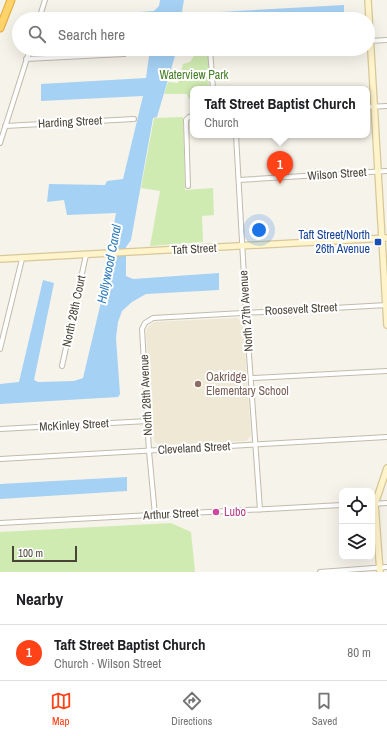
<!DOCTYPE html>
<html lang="en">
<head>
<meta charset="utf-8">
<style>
  :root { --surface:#fff; --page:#f2f2f2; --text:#202124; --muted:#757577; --line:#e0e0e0; --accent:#ff4218 }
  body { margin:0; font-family:"Archivo Narrow",sans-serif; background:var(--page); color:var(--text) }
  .controls { position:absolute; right:12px; bottom:12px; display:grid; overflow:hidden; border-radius:8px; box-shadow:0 4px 16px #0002 }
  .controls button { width:36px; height:36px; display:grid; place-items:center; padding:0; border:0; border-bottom:1px solid var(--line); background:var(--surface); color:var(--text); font:20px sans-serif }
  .scale { position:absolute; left:12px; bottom:10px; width:65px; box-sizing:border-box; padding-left:4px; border:2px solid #4a4438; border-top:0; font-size:11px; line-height:14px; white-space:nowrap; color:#4a4438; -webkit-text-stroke:3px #fff; paint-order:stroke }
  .you { position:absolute; left:259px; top:230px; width:14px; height:14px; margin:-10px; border:3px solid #fff; border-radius:50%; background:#1a73e8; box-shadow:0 0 0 6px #1a73e833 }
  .badge { display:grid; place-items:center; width:26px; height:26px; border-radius:50%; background:var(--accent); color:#fff; font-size:13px; font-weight:700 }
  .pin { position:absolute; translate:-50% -33px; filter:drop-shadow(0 1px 2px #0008) }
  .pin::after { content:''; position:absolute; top:21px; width:14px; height:12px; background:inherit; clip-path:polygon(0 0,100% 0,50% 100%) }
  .popup { position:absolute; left:190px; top:86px; width:180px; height:52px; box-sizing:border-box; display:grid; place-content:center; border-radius:8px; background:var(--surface); filter:drop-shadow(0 1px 3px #0005); font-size:13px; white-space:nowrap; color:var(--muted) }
  .popup b { font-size:15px; color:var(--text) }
  .popup::after { content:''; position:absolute; left:50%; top:100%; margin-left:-8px; border:8px solid transparent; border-top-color:var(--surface) }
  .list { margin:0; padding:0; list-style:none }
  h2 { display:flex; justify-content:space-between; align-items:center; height:52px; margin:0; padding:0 16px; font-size:17px }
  h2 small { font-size:13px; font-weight:400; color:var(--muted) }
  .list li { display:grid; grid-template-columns:26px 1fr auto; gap:12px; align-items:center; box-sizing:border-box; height:56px; padding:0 16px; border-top:1px solid var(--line) }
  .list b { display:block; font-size:15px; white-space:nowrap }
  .list p { margin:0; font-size:13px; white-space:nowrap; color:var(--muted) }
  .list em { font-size:13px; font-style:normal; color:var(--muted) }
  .icon { flex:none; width:22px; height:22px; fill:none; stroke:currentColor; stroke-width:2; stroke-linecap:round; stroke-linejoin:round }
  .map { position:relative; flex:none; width:387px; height:572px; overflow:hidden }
  .search { position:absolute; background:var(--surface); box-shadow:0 4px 16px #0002; left:12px; right:12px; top:12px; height:44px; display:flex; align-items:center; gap:10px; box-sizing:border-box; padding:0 14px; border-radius:22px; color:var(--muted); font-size:15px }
  .sheet { height:108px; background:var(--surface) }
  nav { display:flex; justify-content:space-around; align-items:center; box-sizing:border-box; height:56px; border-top:1px solid var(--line); background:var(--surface); font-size:11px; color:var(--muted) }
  nav a { display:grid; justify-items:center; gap:2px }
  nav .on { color:var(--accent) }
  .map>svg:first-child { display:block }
  .education { fill:#efe8d4 }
  .green { fill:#d0ebb2 }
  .water { fill:#a5d1f4 }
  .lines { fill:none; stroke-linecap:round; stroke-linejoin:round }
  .street-casing { stroke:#c2bbac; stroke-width:6 }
  .secondary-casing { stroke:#d7c899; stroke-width:8 }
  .highway-casing { stroke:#e4a936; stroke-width:9 }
  .street { stroke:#fff; stroke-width:4 }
  .secondary { stroke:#fff4cb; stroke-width:5.5 }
  .highway { stroke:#ffd36c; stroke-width:7 }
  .transit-dot { fill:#1a4fb4; stroke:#fff; stroke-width:1.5 }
  .education-dot { fill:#8d6e63; stroke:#fff; stroke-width:1.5 }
  .hotel-dot { fill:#d1479c; stroke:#fff; stroke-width:1.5 }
  .labels { text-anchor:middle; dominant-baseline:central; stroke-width:4; stroke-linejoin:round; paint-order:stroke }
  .park-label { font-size:12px; fill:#468027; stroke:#fff }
  .street-label { font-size:12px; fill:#4a4438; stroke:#fff }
  .transit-label { font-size:12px; fill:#164399; stroke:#fff; text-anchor:end }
  .education-label { font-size:12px; fill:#785e54; stroke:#fff; text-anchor:start }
  .hotel-label { font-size:12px; fill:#b23c85; stroke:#fff; text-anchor:start }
  .water-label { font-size:13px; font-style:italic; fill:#2b7abc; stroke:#fff }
</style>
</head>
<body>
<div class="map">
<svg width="387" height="572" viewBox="0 0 387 572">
  <rect width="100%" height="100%" fill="#f6f3ea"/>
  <path class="education" d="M237,318l6,5 8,112 -5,6 -87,4 -5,-4 -8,-109 1,-4 7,-6z"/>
  <path class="green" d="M201,52h7l1,37h-16v9l-4,1 -2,-5h-23l4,-12 10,1 5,-19 7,-2 5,-8z
    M183,117l2,73 28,-2 1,27 -12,1 1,26 -53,4 10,-55 -19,-3 13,-70z
    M171,523l20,9 4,40h-195v-40z"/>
  <path class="water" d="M160,0h24l-2,11 2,3 160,-9v8l-108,6h-174v-2l92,-6 5,-5z
    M150,49h27l-20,68 -4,1 -22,122 -5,7v29l7,3 86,-6v17l-73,4 -14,8 -10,9 -4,11 -2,16 4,56 -2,3 -118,7v-20l19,-2 24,-102 11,3 -20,97 4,2 36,-1 9,-3 27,-114 3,-17 -2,-6 5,-28 -49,2 -3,-15 -17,2 2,-18 56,1 2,-4 16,-2 20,-83 -102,5v-17l105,-6z
    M127,477v14l-127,8v-15z"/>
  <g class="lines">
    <g class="street-casing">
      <path id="street" d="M39,19l6,-19
        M369,41l18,-1
        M210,49l3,40
        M191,51l20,-2
        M26,59l98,-5
        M367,107l20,-1
        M5,126l129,-7
        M236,135l10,177 14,198
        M0,143l30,-94
        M239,180l148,-9
        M188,186l-2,-66 3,-3 4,-1
        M0,349l22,-90
        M62,366l24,-111
        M252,378l135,-7
        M0,429l148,-8
        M0,459l387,-22
        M372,504l15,-1
        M155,515l-6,-64 -7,-122 3,-6 8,-5 234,-13
        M0,523l342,-18
        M320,572l67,-5"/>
    </g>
    <g class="secondary-casing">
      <path id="secondary" d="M368,0l19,325
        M0,259l387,-21
        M380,572l-5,-68 12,-36"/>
    </g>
    <g class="highway-casing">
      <path id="highway" d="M0,28l11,-28"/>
    </g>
    <use href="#street" class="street"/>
    <use href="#secondary" class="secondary"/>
    <use href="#highway" class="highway"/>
  </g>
  <rect class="transit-dot" x="374" y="238" width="8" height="8" rx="2"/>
  <circle class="education-dot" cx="198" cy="384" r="4"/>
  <circle class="hotel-dot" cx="216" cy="512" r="4"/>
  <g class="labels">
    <g class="park-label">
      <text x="194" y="75">Waterview Park</text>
    </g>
    <g class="street-label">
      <text transform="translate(70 122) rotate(-3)">Harding Street</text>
      <text transform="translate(337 174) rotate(-4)">Wilson Street</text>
      <text transform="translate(194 249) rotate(-3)">Taft Street</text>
      <text transform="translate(301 309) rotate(-3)">Roosevelt Street</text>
      <text transform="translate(74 311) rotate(-78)">North 28th Court</text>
      <text transform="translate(246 311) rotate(-94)">North 27th Avenue</text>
      <text transform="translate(146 395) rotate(-93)">North 28th Avenue</text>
      <text transform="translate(74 425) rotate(-3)">McKinley Street</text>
      <text transform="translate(194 448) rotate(-3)">Cleveland Street</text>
      <text transform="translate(171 514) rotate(-3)">Arthur Street</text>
    </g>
    <g class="transit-label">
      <text x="370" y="235">Taft Street/North<tspan x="370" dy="14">26th Avenue</tspan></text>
    </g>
    <g class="education-label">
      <text x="206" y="377">Oakridge<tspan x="206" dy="14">Elementary School</tspan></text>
    </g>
    <g class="hotel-label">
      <text x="224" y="512">Lubo</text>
    </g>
    <g class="water-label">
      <text transform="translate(109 264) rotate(-79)">Hollywood Canal</text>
    </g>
  </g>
</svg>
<div class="controls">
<button><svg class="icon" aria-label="locate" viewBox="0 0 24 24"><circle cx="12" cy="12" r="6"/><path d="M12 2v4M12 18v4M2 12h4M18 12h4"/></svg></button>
<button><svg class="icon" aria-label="layers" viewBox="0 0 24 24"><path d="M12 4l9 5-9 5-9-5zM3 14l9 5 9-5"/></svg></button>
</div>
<div class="scale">100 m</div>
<div class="you"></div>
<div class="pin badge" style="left:280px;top:184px">1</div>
<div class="popup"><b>Taft Street Baptist Church</b>Church</div>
<div class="search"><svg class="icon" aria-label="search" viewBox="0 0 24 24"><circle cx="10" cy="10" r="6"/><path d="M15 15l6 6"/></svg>Search here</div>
</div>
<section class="sheet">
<h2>Nearby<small></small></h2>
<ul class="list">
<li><span class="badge">1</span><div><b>Taft Street Baptist Church</b><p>Church · Wilson Street</p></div><em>80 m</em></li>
</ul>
</section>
<nav>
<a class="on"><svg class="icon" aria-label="map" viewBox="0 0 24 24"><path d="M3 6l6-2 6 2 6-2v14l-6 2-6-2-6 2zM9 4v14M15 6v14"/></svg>Map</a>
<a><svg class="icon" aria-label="directions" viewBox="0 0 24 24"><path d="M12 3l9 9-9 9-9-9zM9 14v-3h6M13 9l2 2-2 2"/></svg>Directions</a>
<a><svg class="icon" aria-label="saved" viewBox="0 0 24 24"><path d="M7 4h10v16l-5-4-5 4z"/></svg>Saved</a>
</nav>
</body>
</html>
